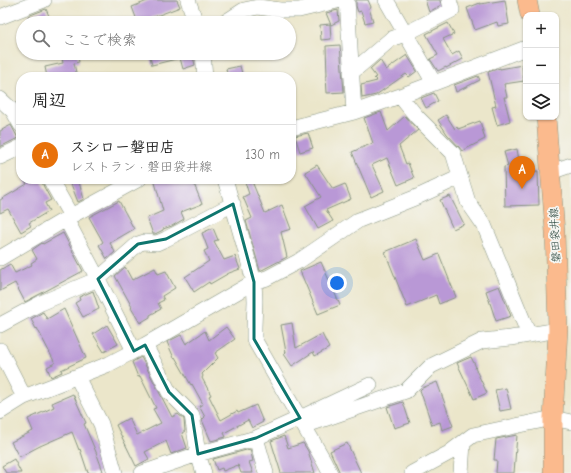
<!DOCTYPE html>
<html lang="ja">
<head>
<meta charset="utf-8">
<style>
  :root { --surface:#fff; --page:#f6f6f6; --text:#222; --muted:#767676; --line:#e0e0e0; --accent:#b5179e }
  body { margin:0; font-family:"Comic Neue","Klee One",sans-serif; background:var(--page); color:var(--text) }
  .controls { position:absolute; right:12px; top:12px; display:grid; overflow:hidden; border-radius:8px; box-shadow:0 1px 3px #0004 }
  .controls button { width:36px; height:36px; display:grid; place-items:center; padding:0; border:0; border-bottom:1px solid var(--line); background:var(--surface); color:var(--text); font:20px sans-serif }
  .you { position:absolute; left:337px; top:283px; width:14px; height:14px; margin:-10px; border:3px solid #fff; border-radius:50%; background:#1a73e8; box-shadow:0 0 0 6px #1a73e833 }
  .badge { display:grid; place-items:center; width:26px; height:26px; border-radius:50%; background:var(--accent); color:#fff; font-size:13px; font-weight:700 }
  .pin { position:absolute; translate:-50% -33px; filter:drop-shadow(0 1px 2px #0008) }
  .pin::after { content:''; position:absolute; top:21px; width:14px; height:12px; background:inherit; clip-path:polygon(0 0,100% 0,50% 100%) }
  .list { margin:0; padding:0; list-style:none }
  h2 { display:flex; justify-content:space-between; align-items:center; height:52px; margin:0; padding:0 16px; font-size:17px }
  h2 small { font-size:13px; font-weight:400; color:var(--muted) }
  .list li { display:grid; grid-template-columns:26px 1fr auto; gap:12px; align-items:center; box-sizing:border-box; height:60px; padding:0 16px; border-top:1px solid var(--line) }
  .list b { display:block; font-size:15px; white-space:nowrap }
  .list p { margin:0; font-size:13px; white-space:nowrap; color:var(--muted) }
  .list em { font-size:13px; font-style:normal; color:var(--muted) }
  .icon { flex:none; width:22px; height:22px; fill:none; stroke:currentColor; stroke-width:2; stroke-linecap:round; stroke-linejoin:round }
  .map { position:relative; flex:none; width:571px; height:473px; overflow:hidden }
  .search { position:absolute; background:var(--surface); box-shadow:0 1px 3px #0004; left:16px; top:16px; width:280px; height:44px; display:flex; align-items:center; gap:10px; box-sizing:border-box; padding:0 14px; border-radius:22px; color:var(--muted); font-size:15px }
  .panel { position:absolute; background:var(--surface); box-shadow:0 1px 3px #0004; left:16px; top:72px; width:280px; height:112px; border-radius:16px }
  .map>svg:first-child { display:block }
  .building { fill:#b998d6 }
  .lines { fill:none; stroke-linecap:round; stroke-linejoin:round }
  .minor-casing { stroke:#85927f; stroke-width:16 }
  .major-casing { stroke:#85927f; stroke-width:20 }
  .minor { stroke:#fff; stroke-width:15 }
  .major { stroke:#fbba8d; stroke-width:19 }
  .marked { fill:none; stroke:#0f766e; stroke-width:3; stroke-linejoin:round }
  .labels { text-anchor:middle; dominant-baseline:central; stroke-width:3.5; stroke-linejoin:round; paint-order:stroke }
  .street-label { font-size:11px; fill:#1f3d34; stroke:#f6f6f2 }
</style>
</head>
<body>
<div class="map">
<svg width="571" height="473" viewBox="0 0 571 473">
  <rect width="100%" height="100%" fill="#f6f6f2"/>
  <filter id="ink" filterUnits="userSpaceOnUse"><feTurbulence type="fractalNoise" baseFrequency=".025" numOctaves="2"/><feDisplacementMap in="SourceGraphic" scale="8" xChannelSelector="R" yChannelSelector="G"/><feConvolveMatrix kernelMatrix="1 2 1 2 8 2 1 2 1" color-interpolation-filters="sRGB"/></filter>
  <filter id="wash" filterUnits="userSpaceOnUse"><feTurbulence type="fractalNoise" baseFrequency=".012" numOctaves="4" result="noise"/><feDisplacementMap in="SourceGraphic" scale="16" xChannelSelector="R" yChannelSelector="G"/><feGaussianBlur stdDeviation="0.9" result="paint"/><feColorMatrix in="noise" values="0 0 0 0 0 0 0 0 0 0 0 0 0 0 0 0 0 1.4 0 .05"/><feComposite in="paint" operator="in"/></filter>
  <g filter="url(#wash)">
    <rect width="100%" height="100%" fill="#ebe6ca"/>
    <g id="blocks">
      <path class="building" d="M150,0h27l3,7 -42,16 -6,-16z
        M356,0h12l3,7 -2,1 4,13 -8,2 -4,-12 -3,1 -2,-6z
        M425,0h15l1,5 -12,7z
        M505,0l4,24 -11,2 -1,-4 -22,8 -8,-22 13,-5v1z
        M46,9l6,14h-21l-3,-7z
        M338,10l1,11 -8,4 -5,-12z
        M448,23l6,11 -11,5 9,16 7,-4 4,8 -17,9v-1l-8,4 -8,-12 8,-4 -12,-21z
        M330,24l1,15 -10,1 -1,-15z
        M340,45l4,47 -17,1 -1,-17h1l-1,-30z
        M65,53h12l2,9 -5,1 3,14h-30l-2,-10 18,-4 -2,-9z
        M149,53h43l3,12 -12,4 -3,-11 -28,7z
        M407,55l10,16 -8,6 -3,-3 -30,21 -14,3 -1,-13 16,-4 -3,-3 2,-1 -6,-8 10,-9 6,10z
        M522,65l2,16 -20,3 3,13h-3l6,24 -13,4 -5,-18 4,-1 -8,-34 12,-4v1z
        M240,66l3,11h-15l-2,-8z
        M478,76l2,4 -24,12 -2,-7z
        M434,93l4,8 -12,7 -5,-10z
        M381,112l7,19 17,-15 13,14 -19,16 7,18 2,-1 6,15 -16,7 -11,-27 -15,7 12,26 -13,6 -19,-45 21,-9 -9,-25z
        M446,115l9,14 2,-2 1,2 22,-8 5,18 -23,12 -3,-4 -12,-13 -9,-14z
        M11,125l7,13 -18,9v-16z
        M308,133l5,15 -13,4 -5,-16z
        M517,149l4,23 17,-1 1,34 -34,1 -1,-39 4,-1 -4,-14z
        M317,165l16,24 12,-5 6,15 -25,11 7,11 -15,8 -13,-23 16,-9 -16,-25z
        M24,179h17l3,8 7,13 -6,3 4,8 -20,12 2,3 -10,6 -13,-23 -8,4v-13l27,-16z
        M69,179h9l6,20 -6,3z
        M154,179h38l10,25 -21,8 3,7 -12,7 -9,3v1l-8,4h-2l-6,-16 16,-7z
        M244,179h7l14,34 17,-8 9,24 -10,3 6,25 -27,14 -14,-50 6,-3 -9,-21 6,-3z
        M450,196l14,28 -11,5 -13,-29z
        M119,201l15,28 -24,14 5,9 -8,7 -8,-14 4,-3 -14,-25z
        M213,228l5,12 -4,1 10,19 11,-4 5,13 -11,4 -19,11 -1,-2 -15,10 -9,-15 24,-16 -5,-10 4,-2 -6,-16z
        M63,233l20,38 -58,31 -10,-19 -15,8v-21l10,-6 5,9 17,-8 -1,-2 6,-4 -5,-9 10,-7 1,1z
        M416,239l9,21 14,-6 17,43 -17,7 -3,-9 -29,12 -22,-55z
        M321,262l19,43 -22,9 -18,-43z
        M125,267l7,13 23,-12 3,6 8,-3 9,17 -13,8 2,4 -6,3 3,6 -11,6v2l-10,6 -9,-15 1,-1 -17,-31z
        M499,286l12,30 -15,5 -10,-30z
        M93,291l6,18 -16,8 -8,-14 5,-3 -1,-3z
        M64,309l22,49 -25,12 1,2 -11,5 -4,-10 8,-4 -18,-35 -1,1 -5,-10 12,-7 4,7z
        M292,323l4,25 26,-14 7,14 -14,8 -2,-4 -21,14 -8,-12 2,-2 -5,-27z
        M107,325l11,19 -14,8 -11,-18z
        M226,327l9,12 -20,14 3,5 -16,16 1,2 -1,2 9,17 -2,1 12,24 16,-9 1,2 18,-8 7,17 -11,6 -4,-8 -24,13 2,4 -15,4 -9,-21 3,-3 -6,-11 4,-2 -11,-20 -1,1 -16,-28 -1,1 -7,-16 14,-7 5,9 19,-13 4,9z
        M141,357l31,60 6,-3 6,5 1,12 -3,2 5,15 -16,6 -5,-13 -21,11 4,7 -13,7 -20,-41 13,-7 8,17 24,-12 -8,-14 3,-1 -16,-32 -2,1 -6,-15z
        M471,357l5,10 -1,1 12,25 -13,6 -17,-36z
        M437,382l16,44 -11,4 -2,-8 -8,3 -12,-35 2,-2z
        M506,388l5,21 -11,2 -5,-21z
        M73,394l13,29 -2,1 12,28 7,19 -5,2h-10l-8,-24 -1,1 -7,-18 -32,14 -21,11 -8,-15 22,-11 -5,-12 26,-12 -2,-4z
        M403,402l7,21 -16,5 -7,-21z
        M517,435l-3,38h-18l1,-13h-3l2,-21z
        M284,436l4,12 15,-5 5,8 7,22h-34l-10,-32z
        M347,443l14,30h-21l-10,-22z
        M250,449l3,12 -4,1 4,11h-12l-3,-8 -15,6 -1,-3 -5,2 -4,-11z
        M14,459l7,14h-15l-4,-7z"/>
    </g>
  </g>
  <g filter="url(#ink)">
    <use href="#blocks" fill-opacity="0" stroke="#85927f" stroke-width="1"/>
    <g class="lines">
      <g class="minor-casing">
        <path id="minor" d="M188,0l8,23
          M347,0l7,112
          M386,0l48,83
          M0,17l44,-17
          M224,23l20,-13 14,-3 22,3h19l42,-10
          M203,53l2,24
          M351,73l40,-34 14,-5 47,-24 -3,-10
          M400,96l17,21 36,36 15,49 16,23 45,110
          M0,99l13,12 8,14
          M291,128l63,-16 46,-16 126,-48
          M0,157l21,-10
          M551,172l20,-7
          M50,179l21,37
          M225,179l19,66 10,37 1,19 -1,26v12l70,122 6,12
          M66,219l32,60 36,72
          M0,258l71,-42 68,-37
          M0,325l41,-22 57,-24 40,-35 6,-2 13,1 9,-4 67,-35
          M145,345l24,47 23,23 6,39 6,19
          M0,350l24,47
          M77,377l24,47 14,49
          M0,412l24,-15 85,-33 36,-19 109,-63 13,-4 32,-17 60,-41 58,-23 43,-20
          M304,426l102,-35 25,-25 51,-25 29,-3 47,-8
          M256,438l10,35
          M142,473l56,-19 58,-16 44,-20 70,-33
          M412,473l37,-20 24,-18 80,-17 18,4
          M461,473l2,-30"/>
      </g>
      <g class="major-casing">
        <path id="major" d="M527,0l3,15
          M546,117l9,115 3,98 -5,88v55"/>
      </g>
      <use href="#minor" class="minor"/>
      <use href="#major" class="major"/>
    </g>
  </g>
  <path class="marked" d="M233,204l21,78v57l46,79 -44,20 -58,16 -6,-39 -23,-23 -24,-47 -11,6 -36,-72 40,-35 28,-5z"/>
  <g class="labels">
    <g class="street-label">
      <text transform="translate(555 235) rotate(-93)">磐田袋井線</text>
    </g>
  </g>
</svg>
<div class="controls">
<button>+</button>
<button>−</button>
<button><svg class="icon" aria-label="layers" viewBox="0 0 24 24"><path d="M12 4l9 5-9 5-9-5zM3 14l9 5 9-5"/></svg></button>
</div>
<div class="you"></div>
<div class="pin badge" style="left:522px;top:189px;background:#e8710a">A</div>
<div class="search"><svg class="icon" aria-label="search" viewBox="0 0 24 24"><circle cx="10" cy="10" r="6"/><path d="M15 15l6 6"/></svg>ここで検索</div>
<section class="panel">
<h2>周辺<small></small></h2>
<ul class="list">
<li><span class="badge" style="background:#e8710a">A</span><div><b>スシロー磐田店</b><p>レストラン · 磐田袋井線</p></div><em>130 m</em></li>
</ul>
</section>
</div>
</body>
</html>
